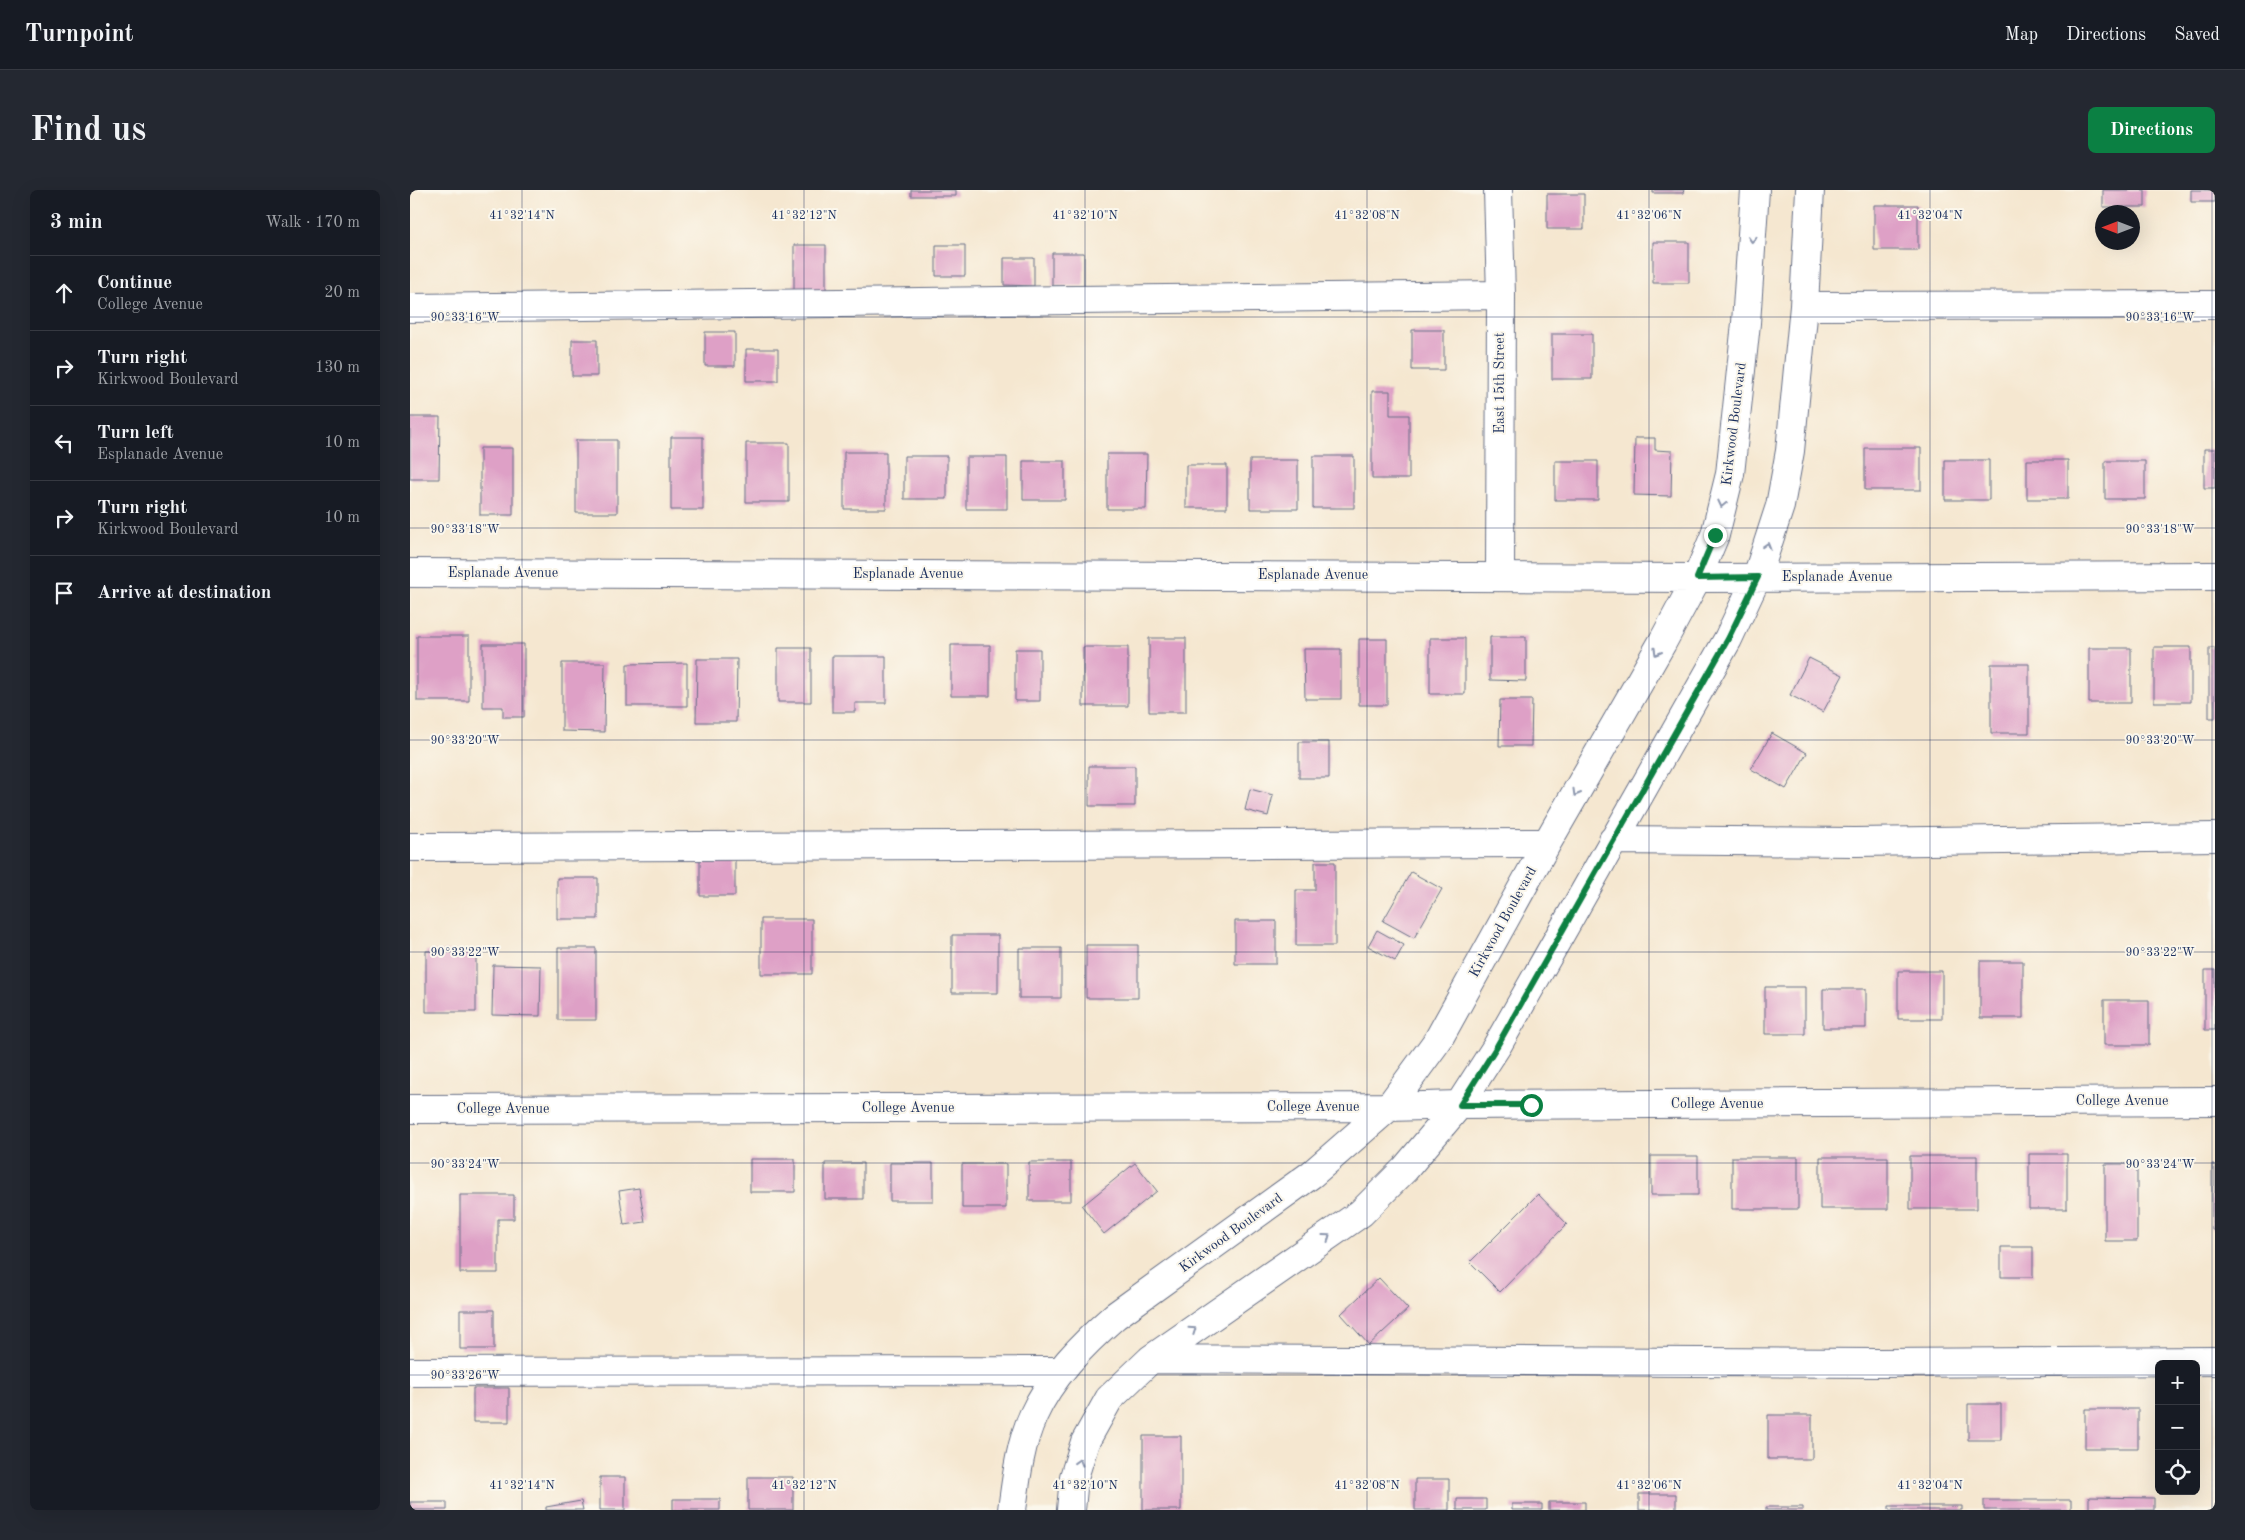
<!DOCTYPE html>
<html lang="en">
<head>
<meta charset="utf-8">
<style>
  :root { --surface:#171b24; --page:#242831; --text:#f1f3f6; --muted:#9ea1a6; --line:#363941; --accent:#0b8043 }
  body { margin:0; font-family:"Old Standard TT",serif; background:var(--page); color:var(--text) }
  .controls { position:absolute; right:15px; bottom:15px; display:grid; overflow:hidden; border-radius:8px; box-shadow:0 5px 20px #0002 }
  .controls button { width:45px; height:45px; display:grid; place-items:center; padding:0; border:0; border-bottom:1px solid var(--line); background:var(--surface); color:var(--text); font:25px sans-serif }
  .compass { position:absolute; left:1685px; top:15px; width:45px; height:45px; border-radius:50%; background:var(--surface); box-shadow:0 5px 20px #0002; rotate:270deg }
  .stop { position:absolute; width:15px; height:15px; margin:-11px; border:4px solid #0b8043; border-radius:50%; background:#fff }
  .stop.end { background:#0b8043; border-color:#fff; box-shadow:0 1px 5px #0008 }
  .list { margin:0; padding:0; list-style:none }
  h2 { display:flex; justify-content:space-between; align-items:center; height:65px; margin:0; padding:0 20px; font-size:21px }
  h2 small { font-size:16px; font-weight:400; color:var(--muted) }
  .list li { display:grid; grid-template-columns:32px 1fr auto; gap:15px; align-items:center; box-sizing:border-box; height:75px; padding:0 20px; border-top:1px solid var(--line) }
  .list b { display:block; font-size:19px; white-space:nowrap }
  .list p { margin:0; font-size:16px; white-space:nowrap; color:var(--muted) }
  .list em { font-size:16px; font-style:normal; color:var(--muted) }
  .icon { flex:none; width:28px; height:28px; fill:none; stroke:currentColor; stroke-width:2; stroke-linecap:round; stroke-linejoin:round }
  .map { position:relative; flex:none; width:1805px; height:1320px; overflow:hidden; border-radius:8px }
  header { display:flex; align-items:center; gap:30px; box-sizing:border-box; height:70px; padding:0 25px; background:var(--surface); border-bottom:1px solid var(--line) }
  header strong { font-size:24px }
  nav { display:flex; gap:28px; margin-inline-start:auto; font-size:18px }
  .intro { display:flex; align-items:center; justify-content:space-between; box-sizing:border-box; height:120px; padding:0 30px }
  h1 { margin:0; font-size:35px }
  .button { padding:12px 22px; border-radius:8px; background:var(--accent); color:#fff; font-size:18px; font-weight:700 }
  main { display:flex; gap:30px; padding:0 30px }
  aside { flex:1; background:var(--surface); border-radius:8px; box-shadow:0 5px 20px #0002 }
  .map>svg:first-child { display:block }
  .building { fill:#dea0c6 }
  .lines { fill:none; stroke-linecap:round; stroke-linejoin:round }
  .minor-casing { stroke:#676f86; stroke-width:30 }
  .minor { stroke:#fff; stroke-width:28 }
  .oneway { stroke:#8d97ae }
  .route { stroke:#0b8043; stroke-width:6 }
  .ticks { fill:none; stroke:#1b2f5e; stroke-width:1; stroke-opacity:0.45 }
  .labels { text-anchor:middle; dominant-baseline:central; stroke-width:4; stroke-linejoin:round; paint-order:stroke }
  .street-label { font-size:14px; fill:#1b2f5e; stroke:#fbf7ec }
  .ticks-label { font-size:12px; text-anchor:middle; fill:#1b2f5e; stroke:#fbf7ec; stroke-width:4; stroke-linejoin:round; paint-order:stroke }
</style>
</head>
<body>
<header>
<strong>Turnpoint</strong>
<nav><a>Map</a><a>Directions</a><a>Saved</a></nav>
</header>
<div class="intro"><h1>Find us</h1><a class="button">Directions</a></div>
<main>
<aside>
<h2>3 min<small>Walk · 170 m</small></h2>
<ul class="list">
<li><svg class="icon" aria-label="ahead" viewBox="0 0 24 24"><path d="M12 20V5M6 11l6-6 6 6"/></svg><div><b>Continue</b><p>College Avenue</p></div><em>20 m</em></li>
<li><svg class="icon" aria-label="right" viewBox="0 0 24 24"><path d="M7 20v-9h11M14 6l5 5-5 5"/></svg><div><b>Turn right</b><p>Kirkwood Boulevard</p></div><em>130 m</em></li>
<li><svg class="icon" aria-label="left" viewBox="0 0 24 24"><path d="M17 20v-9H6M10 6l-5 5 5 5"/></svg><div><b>Turn left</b><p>Esplanade Avenue</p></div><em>10 m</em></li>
<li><svg class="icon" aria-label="right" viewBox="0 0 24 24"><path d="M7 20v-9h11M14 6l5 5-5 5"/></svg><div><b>Turn right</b><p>Kirkwood Boulevard</p></div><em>10 m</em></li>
<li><svg class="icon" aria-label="arrive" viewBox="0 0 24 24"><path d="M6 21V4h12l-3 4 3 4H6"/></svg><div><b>Arrive at destination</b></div></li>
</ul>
</aside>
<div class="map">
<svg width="1805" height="1320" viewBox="0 0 1805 1320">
  <rect width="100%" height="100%" fill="#fbf7ec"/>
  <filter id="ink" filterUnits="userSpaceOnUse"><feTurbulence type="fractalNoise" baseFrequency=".02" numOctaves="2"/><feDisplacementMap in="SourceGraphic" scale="10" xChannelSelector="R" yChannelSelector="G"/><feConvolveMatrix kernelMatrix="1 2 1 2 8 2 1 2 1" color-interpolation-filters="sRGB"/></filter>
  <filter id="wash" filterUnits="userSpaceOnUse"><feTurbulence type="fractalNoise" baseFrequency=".0096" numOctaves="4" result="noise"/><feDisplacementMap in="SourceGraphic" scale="20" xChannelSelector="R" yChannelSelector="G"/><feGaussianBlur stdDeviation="1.12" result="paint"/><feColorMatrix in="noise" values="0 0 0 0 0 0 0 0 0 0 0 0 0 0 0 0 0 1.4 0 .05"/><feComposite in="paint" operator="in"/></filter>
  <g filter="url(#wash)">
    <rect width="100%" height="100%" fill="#f5e7d0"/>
    <g id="blocks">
      <path class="building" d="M501,0h45v6h-45z
        M1243,0h31l-1,3h-30z
        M1693,0h42v17h-42z
        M1781,0h24v12h-24z
        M1137,4h37v35h-37z
        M1464,15h44v45h-44z
        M1243,52h36v41h-36z
        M384,55h32v50h-32z
        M526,55h29v31h-29z
        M642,63h32v33h-32z
        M594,68h30v28l-30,-1z
        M1002,140h32v40h-32z
        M295,142h30v34h-30z
        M1142,144h40v45h-40z
        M162,150h25v36h-25z
        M336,159h32v32h-32z
        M962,201h18v24h19v64h-37z
        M0,227h30l-1,62h-29z
        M261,247h32v73h-32z
        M1225,248h20v12l17,1 -1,45 -37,-1z
        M166,250h41v73h-41z
        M336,253h43v59h-43z
        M70,258h33v67h-33z
        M1455,258h56v42h-56z
        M1794,259h11v39h-11z
        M434,262h42v57h-42z
        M697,264h40l-1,55h-39z
        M494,266h43v43h-43z
        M903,266h41v52h-41z
        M556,267h41v52h-41z
        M840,270h48v49h-48z
        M1535,270h44v40h-44z
        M1617,270h41v39h-41z
        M613,271h42v39h-42z
        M1145,271h43v39h-43z
        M1695,271h40v38h-40z
        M776,275h41v43h-41z
        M7,446h52v65h-52z
        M1080,447h36v44l-36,-1z
        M739,448h37v74h-37z
        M1020,448h35v56h-35z
        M949,449h28v66h-28z
        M73,454h41v73h-21v-10h-20z
        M541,455h39v51h-39z
        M673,457h45v59h-45z
        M1744,457h37v55h-37z
        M368,458h33v54h-33z
        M1679,458h42v55h-42z
        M1799,458h6v70h-6z
        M605,459h25v52h-25z
        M894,459h37v50h-36z
        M422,466h54v47h-31v9h-23z
        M1399,468l34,17 -20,37 -33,-17z
        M287,469h40l-1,63h-40z
        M152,473h43l-1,69 -42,-1z
        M277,473v43h-60v-42z
        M1581,474h38v69h-38z
        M1090,510h32l-1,46h-32z
        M1362,543l35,20 -21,36 -35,-20z
        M889,552h30v36h-30z
        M679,576h46v40h-46z
        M840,599l23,6 -5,21 -23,-6z
        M290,669h35v37h-35z
        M905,672h20v84h-39v-56h19z
        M1001,682l31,17 -28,49 -31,-17z
        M147,688h41v41h-41z
        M351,729h51v55h-51z
        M825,731h41v43h-41z
        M967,740l27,15 -9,16 -27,-15z
        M542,745h46v58h-46z
        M676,755h52v53h-52z
        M148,758h38v72h-38z
        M609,758h42v50h-42z
        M16,761h50v61h-50z
        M1570,771h43v57h-43z
        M83,775l48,1 -1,50 -48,-1z
        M1795,780h10v60h-10z
        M1488,781h44v48h-44z
        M1355,797h40v47h-40z
        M1413,799h43v39h-43z
        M1694,810h45v45h-45z
        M1619,964h38v55h-38z
        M1241,966h47v39h-47z
        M1500,966h67v53h-67z
        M1322,967h66v52h-66z
        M1410,967h68v52h-68z
        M340,969h45v33h-45z
        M619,972h42v39h-42z
        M415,973h38v36h-38z
        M480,973h43v38h-43z
        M725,973l22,28 -53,43 -22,-28z
        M552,974h44v44h-44z
        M1695,974h32v77h-32z
        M1802,974h3v66h-3z
        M229,998l6,34 -21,3 -5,-34z
        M1128,1004l29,30 -67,68 -30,-30z
        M50,1005h54v24h-16v54h-38z
        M1591,1057h32v30h-32z
        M969,1088l29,31 -39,36 -28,-31z
        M50,1120h34v39h-34z
        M63,1198h36v34h-36z
        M1558,1214h33v36h-33z
        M1675,1219h53v39h-53z
        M1358,1225h44v44h-44z
        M733,1246h38v74h-38z
        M190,1287h25v33h-25z
        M338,1287h45v33h-45z
        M1005,1289h34v31h-34z
        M1229,1304h37v16h-37z
        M1679,1307l65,1v12h-65z
        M263,1309h47v11h-47z
        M1047,1309h29v11h-29z
        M1574,1310h87v10h-87z
        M171,1311l2,9h-37v-3z
        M0,1312h37v8h-37z
        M1139,1312h36v8h-36z
        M1102,1314h30v6h-30z
        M1479,1316h73v4h-73z
        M1356,1317h37v3h-37z"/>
    </g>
  </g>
  <g filter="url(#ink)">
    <use href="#blocks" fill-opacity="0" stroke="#676f86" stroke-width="1"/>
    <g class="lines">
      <g class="minor-casing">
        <path id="minor" d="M1088,0l3,105 -1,281
          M1394,116l411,-1
          M0,118l1091,-13
          M0,383l1287,5 518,-2
          M1203,650l242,2 360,-5
          M0,657l1137,-4
          M0,919l979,-2 70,-2 756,-4
          M741,1169l728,4 336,-2
          M0,1182l650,-1
          M602,1320c4,-30 8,-66 21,-94 18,-40 49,-71 82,-100l197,-142 77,-67 49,-67 109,-197 115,-200 35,-65 18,-43 15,-61 16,-151 9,-133
          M661,1320l3,-33 11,-35 24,-43 42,-40 210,-146 44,-44 54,-64 38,-59 231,-407 29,-62 23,-71 10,-55 14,-145 6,-116"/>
      </g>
      <use href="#minor" class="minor"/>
    </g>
    <defs><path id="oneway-chevron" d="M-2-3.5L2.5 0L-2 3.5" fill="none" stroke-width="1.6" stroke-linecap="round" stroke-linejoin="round" transform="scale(1.25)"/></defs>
    <g class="oneway">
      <use href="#oneway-chevron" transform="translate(1342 49) rotate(94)"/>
      <use href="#oneway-chevron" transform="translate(1312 314) rotate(103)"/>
      <use href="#oneway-chevron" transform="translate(1357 356) rotate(-73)"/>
      <use href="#oneway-chevron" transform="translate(1247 462) rotate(120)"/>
      <use href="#oneway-chevron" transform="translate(1166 603) rotate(120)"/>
      <use href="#oneway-chevron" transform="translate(917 1047) rotate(-36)"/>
      <use href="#oneway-chevron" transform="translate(783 1140) rotate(-34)"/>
      <use href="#oneway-chevron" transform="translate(669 1272) rotate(-73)"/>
    </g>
  </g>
  <g class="lines" filter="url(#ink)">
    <path class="route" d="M1121,915h-71l37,-59 231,-407 30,-62 -61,1 18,-43"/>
  </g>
  <path class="ticks" d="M112,0v1320M394,0v1320M675,0v1320M957,0v1320M1239,0v1320M1520,0v1320M1802,0v1320M0,127h1805M0,338h1805M0,550h1805M0,762h1805M0,973h1805M0,1185h1749M1786,1185h19"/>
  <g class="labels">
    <g class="street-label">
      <text transform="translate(1090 193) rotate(-90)">East 15th Street</text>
      <text transform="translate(1324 234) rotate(-83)">Kirkwood Boulevard</text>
      <text x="93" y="383">Esplanade Avenue</text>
      <text x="498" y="384">Esplanade Avenue</text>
      <text x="903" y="385">Esplanade Avenue</text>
      <text x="1427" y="387">Esplanade Avenue</text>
      <text transform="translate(1093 732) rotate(-61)">Kirkwood Boulevard</text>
      <text x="1712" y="911">College Avenue</text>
      <text x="1307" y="914">College Avenue</text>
      <text x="903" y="917">College Avenue</text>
      <text x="498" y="918">College Avenue</text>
      <text x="93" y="919">College Avenue</text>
      <text transform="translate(821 1043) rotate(-36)">Kirkwood Boulevard</text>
    </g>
  </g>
  <g class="ticks-label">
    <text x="112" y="29">41°32'14"N</text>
    <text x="394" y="29">41°32'12"N</text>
    <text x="675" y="29">41°32'10"N</text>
    <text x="957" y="29">41°32'08"N</text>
    <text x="1239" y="29">41°32'06"N</text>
    <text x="1520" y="29">41°32'04"N</text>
    <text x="1750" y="131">90°33'16"W</text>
    <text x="55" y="131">90°33'16"W</text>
    <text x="1750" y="343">90°33'18"W</text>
    <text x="55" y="343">90°33'18"W</text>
    <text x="1750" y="554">90°33'20"W</text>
    <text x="55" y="554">90°33'20"W</text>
    <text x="1750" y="766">90°33'22"W</text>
    <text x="55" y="766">90°33'22"W</text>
    <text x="1750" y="978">90°33'24"W</text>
    <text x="55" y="978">90°33'24"W</text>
    <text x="55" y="1189">90°33'26"W</text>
    <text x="112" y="1299">41°32'14"N</text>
    <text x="394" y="1299">41°32'12"N</text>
    <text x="675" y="1299">41°32'10"N</text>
    <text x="957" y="1299">41°32'08"N</text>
    <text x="1239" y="1299">41°32'06"N</text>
    <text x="1520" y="1299">41°32'04"N</text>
  </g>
</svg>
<div class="controls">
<button>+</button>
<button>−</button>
<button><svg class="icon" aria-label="locate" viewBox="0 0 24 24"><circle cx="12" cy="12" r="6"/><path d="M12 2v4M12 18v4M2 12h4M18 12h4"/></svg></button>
</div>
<svg class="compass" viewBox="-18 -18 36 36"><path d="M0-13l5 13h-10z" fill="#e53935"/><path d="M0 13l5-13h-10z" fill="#9ea1a6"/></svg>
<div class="stop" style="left:1121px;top:915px"></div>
<div class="stop end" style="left:1305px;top:345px"></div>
</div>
</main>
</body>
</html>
